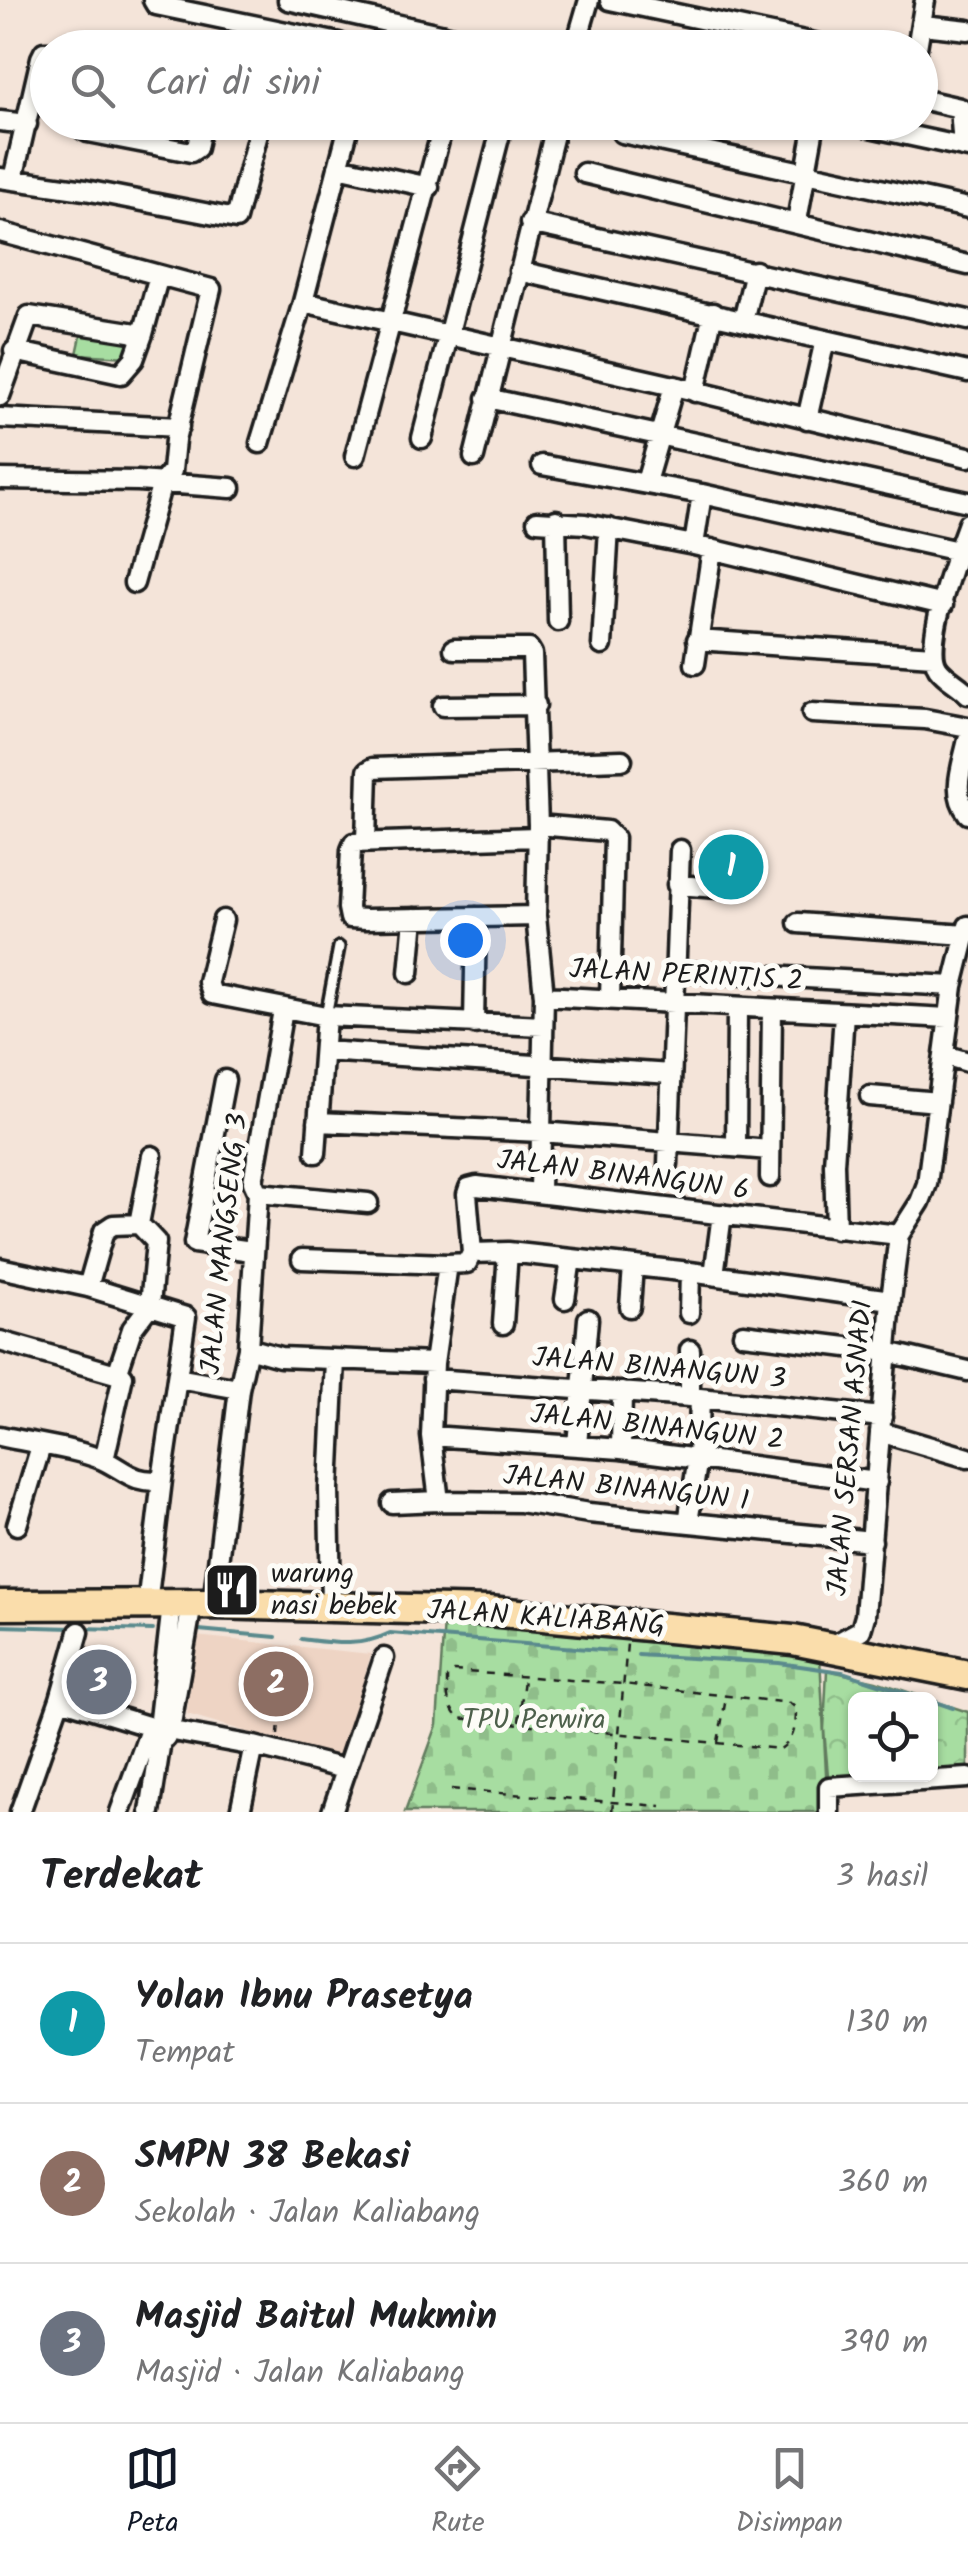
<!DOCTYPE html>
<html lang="id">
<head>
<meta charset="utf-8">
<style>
  :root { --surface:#fff; --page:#f6f6f6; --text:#202124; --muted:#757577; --line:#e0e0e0; --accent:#111827 }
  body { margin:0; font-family:Kalam,sans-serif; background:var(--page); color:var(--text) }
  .controls { position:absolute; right:30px; bottom:30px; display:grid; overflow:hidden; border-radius:15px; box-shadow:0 2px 8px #0004 }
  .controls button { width:90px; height:90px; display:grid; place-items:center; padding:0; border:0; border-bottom:2px solid var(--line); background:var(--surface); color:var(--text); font:50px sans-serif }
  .you { position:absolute; left:465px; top:940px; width:35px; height:35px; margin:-25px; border:8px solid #fff; border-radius:50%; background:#1a73e8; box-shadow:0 0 0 15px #1a73e833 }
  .badge { display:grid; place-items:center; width:65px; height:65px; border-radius:50%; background:var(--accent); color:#fff; font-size:32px; font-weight:700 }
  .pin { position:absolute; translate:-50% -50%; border:5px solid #fff; box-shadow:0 2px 10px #0006 }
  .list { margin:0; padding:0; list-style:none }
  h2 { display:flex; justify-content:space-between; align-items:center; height:130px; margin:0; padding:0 40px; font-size:42px }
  h2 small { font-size:32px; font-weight:400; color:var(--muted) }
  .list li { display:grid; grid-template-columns:65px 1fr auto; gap:30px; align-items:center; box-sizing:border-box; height:160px; padding:0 40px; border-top:2px solid var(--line) }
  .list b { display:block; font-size:38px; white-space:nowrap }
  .list p { margin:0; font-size:32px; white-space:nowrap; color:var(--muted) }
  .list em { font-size:32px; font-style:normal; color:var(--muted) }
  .icon { flex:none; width:55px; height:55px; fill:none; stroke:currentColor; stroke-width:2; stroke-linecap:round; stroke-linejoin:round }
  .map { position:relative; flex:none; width:968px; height:1812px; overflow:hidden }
  .search { position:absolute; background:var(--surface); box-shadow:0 2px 8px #0004; left:30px; right:30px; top:30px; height:110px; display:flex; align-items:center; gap:25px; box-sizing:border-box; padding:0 35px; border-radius:55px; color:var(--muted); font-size:38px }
  .sheet { height:610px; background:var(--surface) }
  nav { display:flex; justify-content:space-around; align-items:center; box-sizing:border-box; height:140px; border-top:2px solid var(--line); background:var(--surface); font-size:28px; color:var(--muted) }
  nav a { display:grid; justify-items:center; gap:5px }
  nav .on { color:var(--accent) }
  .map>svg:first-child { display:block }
  .built { fill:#eed4c4 }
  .cemetery { fill:url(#cemetery-stones); stroke:#627c5e; stroke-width:2.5 }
  .park { fill:url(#park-crowns); stroke:#627c5e; stroke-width:2.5 }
  .garden { fill:#a7dda1; stroke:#627c5e; stroke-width:2.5 }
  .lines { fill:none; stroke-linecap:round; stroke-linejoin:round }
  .stream { stroke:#5a8a8d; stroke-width:4 }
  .service-casing { stroke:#1c1c1c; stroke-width:16 }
  .minor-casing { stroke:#1c1c1c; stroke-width:25 }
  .primary-casing { stroke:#1c1c1c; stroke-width:35 }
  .path { stroke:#1c1c1c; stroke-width:2.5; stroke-dasharray:8 8; stroke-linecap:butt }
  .service { stroke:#fdfcf7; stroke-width:9 }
  .minor { stroke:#fdfcf7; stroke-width:18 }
  .primary { stroke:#faddab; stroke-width:28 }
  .labels { text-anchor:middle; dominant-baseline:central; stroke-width:10; stroke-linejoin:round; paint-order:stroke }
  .street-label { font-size:28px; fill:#1c1c1c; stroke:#fdfcf7 }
  .poi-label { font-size:28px; fill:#1c1c1c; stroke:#fdfcf7; text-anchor:start }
  .park-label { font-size:28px; fill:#4d604b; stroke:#fdfcf7 }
</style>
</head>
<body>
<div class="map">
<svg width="968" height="1812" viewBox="0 0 968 1812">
  <defs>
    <pattern id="cemetery-stones" width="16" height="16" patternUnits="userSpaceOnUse" patternTransform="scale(2.5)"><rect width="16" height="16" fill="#a7dda1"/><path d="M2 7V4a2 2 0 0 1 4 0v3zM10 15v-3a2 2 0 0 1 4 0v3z" fill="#8fbd8a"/></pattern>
    <pattern id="park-crowns" width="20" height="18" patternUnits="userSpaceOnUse" patternTransform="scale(2.5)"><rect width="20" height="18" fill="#a7dda1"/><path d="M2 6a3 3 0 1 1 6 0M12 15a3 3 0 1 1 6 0" fill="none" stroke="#8fbd8a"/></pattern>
  </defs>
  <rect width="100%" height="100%" fill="#f4e4d9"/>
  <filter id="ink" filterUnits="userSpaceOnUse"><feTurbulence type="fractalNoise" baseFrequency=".01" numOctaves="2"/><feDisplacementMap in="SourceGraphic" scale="20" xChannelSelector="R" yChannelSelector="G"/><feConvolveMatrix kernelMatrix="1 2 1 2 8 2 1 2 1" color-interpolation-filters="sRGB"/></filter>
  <g filter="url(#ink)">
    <path class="built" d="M195,1636l176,18 -30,105 -154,-45z"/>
    <path class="cemetery" d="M444,1621l199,16 177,19 8,156h-423l32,-87z"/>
    <path class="park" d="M827,1670l49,11 52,18 -72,1v74h74l1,-74 37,12v66l-139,9 -5,-58z"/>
    <path class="garden" d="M83,327l47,7 -3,23 -50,-3z"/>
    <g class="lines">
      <path class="stream" d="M0,1626l73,2
        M82,1628l71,2
        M199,1630l77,7
        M301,1639c32,4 58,9 89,-6l223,18
        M638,1655l141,8 63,9 86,28
        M930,1700l23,8"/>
      <g class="service-casing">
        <path id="service" d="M326,1016l13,-69"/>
      </g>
      <g class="minor-casing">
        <path id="minor" d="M153,0l3,5 183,38
          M288,0l214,48
          M610,0l228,48
          M923,25l45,5
          M575,48l14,-48
          M917,48l8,-48
          M920,99l40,9 3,39
          M0,121l27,3
          M84,122v8l4,2 103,20 6,-4 5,-26
          M846,122l122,26
          M622,133l346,75
          M338,167l91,20
          M584,173l384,92
          M0,178l85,12 151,29 25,-97
          M13,179l28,-121 3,-6h4
          M797,221l18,-99
          M530,223l438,97
          M0,232l211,57 -36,151 -3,31 -10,12 -28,100
          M519,271l449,101
          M303,302l371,84 294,71
          M743,321l12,-50
          M14,351l107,23 13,-15 9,-25
          M695,392l18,-79
          M0,396l29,-80 114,18 16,-59
          M487,398l481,104
          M0,418l179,9
          M807,419l18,-79
          M422,438l81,-316
          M260,443l43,-141 47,-180
          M355,456l89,-334
          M474,457l83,-335
          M542,465l160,29 256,57
          M0,479l138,2 93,7
          M646,482l28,-96
          M556,520l2,101
          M537,521l48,3 109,21 249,60
          M968,523c-10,27 -46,122 -30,145 8,11 22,17 30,26
          M694,545l8,-51
          M697,640l236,16
          M602,645l7,-117
          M454,649h75l3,5 6,171 -2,91 8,80 404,22
          M695,664l17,-115
          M443,706l93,-1
          M812,713l113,6 43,8
          M968,739c-5,26 -18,52 0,75
          M538,825l69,6 7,7 -4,161
          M366,842l2,-71 5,-3 249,-8
          M677,885l55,4
          M536,916l-170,3 -16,-1 -2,-10 3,-58 3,-7 183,-6
          M223,920l-15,62 4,12 114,22 -10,137
          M798,923l168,12
          M675,971l278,15
          M409,973l5,-55
          M544,996l-3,136 229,18
          M326,1016l217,10
          M474,1024l2,-107
          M324,1051l347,23
          M944,1055l24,7
          M225,1080l-31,163 58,8
          M870,1096l68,6
          M318,1122l223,10 -1,60
          M736,1147l1,-140
          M668,1164l12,-314
          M770,1177l2,-168
          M258,1193l110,10
          M836,1229l-2,-65 10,-151
          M472,1253l-5,-59 2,-6 8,-2 422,49
          M302,1259l146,5 19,-1 5,-10 36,-1 182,20 201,28
          M0,1268l88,19 98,30 -24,163 -15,125
          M714,1275l8,-61
          M88,1287l16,-56 9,-6 26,-1
          M565,1299l6,-40
          M630,1307l3,-41
          M689,1313l1,-41
          M503,1324l5,-72
          M743,1334l144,18 81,19
          M0,1341l123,35 -19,84
          M248,1348l32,9 154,6 14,-99
          M690,1350v47
          M434,1363l-3,73 8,65 81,1 69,11 283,28
          M117,1374l15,-45 18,-24 6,-63 -17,-18 13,-68
          M177,1378l62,11
          M433,1379l257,18 192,20
          M880,1432l88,26
          M0,1436c31,7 74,12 103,24 22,10 30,24 59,20
          M431,1436l190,13 256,33
          M577,1445l11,-126
          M621,1449l1,-57
          M392,1503l47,-2
          M688,1523l10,-66 2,-58
          M17,1525l24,-79
          M213,1604l26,-215 9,-41 10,-155 -5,-11 30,-172
          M331,1605l-2,-116 6,-129
          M830,1647l31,-17 4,-14 26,-316 8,-65 21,-33 7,-18 26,-198 15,-60
          M60,1699l91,28 103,19 91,23
          M165,1738l5,-8 22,-126
          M20,1812l40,-113 19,-67
          M120,1812l31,-85
          M150,1812l10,-65 -2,-19 14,-123
          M240,1812l14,-66
          M332,1812l52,-154
          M829,1812v-25l139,-9"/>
      </g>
      <g class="primary-casing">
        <path id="primary" d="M0,1605l213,-1 276,7 304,29 175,35"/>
      </g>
      <path class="path" d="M453,1671l170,13 167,19 6,5c0,17 -1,32 -16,41l-322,-31c-11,-13 -11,-23 -11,-40z
        M519,1721l5,-42
        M278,1735l2,-29
        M718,1742l8,-44
        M451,1789l210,17
        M612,1812l15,-168"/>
      <use href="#service" class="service"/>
      <use href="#minor" class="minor"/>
      <use href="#primary" class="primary"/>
    </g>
  </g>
  <defs>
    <g id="restaurant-square" transform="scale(2.875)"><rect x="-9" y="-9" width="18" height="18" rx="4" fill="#1c1c1c" stroke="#fdfcf7"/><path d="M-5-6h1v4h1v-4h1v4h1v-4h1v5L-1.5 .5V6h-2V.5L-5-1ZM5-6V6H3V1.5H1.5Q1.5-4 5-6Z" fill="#fff"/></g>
  </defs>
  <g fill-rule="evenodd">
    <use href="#restaurant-square" x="232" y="1590"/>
  </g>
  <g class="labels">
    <g class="street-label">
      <text transform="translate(686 976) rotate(3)">JALAN PERINTIS 2</text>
      <text transform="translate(623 1176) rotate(7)">JALAN BINANGUN 6</text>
      <text transform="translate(225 1244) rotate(-84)">JALAN MANGSENG 3</text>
      <text transform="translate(659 1369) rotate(5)">JALAN BINANGUN 3</text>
      <text transform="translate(657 1428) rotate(6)">JALAN BINANGUN 2</text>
      <text transform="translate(851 1448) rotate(-85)">JALAN SERSAN ASNADI</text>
      <text transform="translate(626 1489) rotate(6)">JALAN BINANGUN 1</text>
      <text transform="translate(546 1619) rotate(4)">JALAN KALIABANG</text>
    </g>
    <g class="poi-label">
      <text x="271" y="1574">warung<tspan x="271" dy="32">nasi bebek</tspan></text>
    </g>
    <g class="park-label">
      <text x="534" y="1720">TPU Perwira</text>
    </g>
  </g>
</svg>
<div class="controls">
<button><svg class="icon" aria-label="locate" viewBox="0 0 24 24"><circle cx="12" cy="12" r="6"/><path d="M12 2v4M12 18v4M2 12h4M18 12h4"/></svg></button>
</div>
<div class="you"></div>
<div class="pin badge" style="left:731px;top:867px;background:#0f9aa8">1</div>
<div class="pin badge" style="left:276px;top:1684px;background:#8d6e63">2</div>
<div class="pin badge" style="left:99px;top:1682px;background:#6b7280">3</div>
<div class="search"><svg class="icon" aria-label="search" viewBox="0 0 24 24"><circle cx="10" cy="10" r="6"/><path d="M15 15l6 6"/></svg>Cari di sini</div>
</div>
<section class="sheet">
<h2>Terdekat<small>3 hasil</small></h2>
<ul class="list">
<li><span class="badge" style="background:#0f9aa8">1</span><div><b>Yolan Ibnu Prasetya</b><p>Tempat</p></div><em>130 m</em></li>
<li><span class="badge" style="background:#8d6e63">2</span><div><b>SMPN 38 Bekasi</b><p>Sekolah · Jalan Kaliabang</p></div><em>360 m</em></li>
<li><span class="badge" style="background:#6b7280">3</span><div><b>Masjid Baitul Mukmin</b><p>Masjid · Jalan Kaliabang</p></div><em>390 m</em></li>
</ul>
</section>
<nav>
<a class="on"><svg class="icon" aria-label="map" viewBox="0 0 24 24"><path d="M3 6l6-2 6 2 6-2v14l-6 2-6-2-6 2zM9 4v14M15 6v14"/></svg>Peta</a>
<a><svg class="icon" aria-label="directions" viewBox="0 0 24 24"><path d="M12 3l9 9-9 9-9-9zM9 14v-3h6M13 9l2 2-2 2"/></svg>Rute</a>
<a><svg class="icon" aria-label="saved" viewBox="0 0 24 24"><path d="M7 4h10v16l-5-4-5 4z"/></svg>Disimpan</a>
</nav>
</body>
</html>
